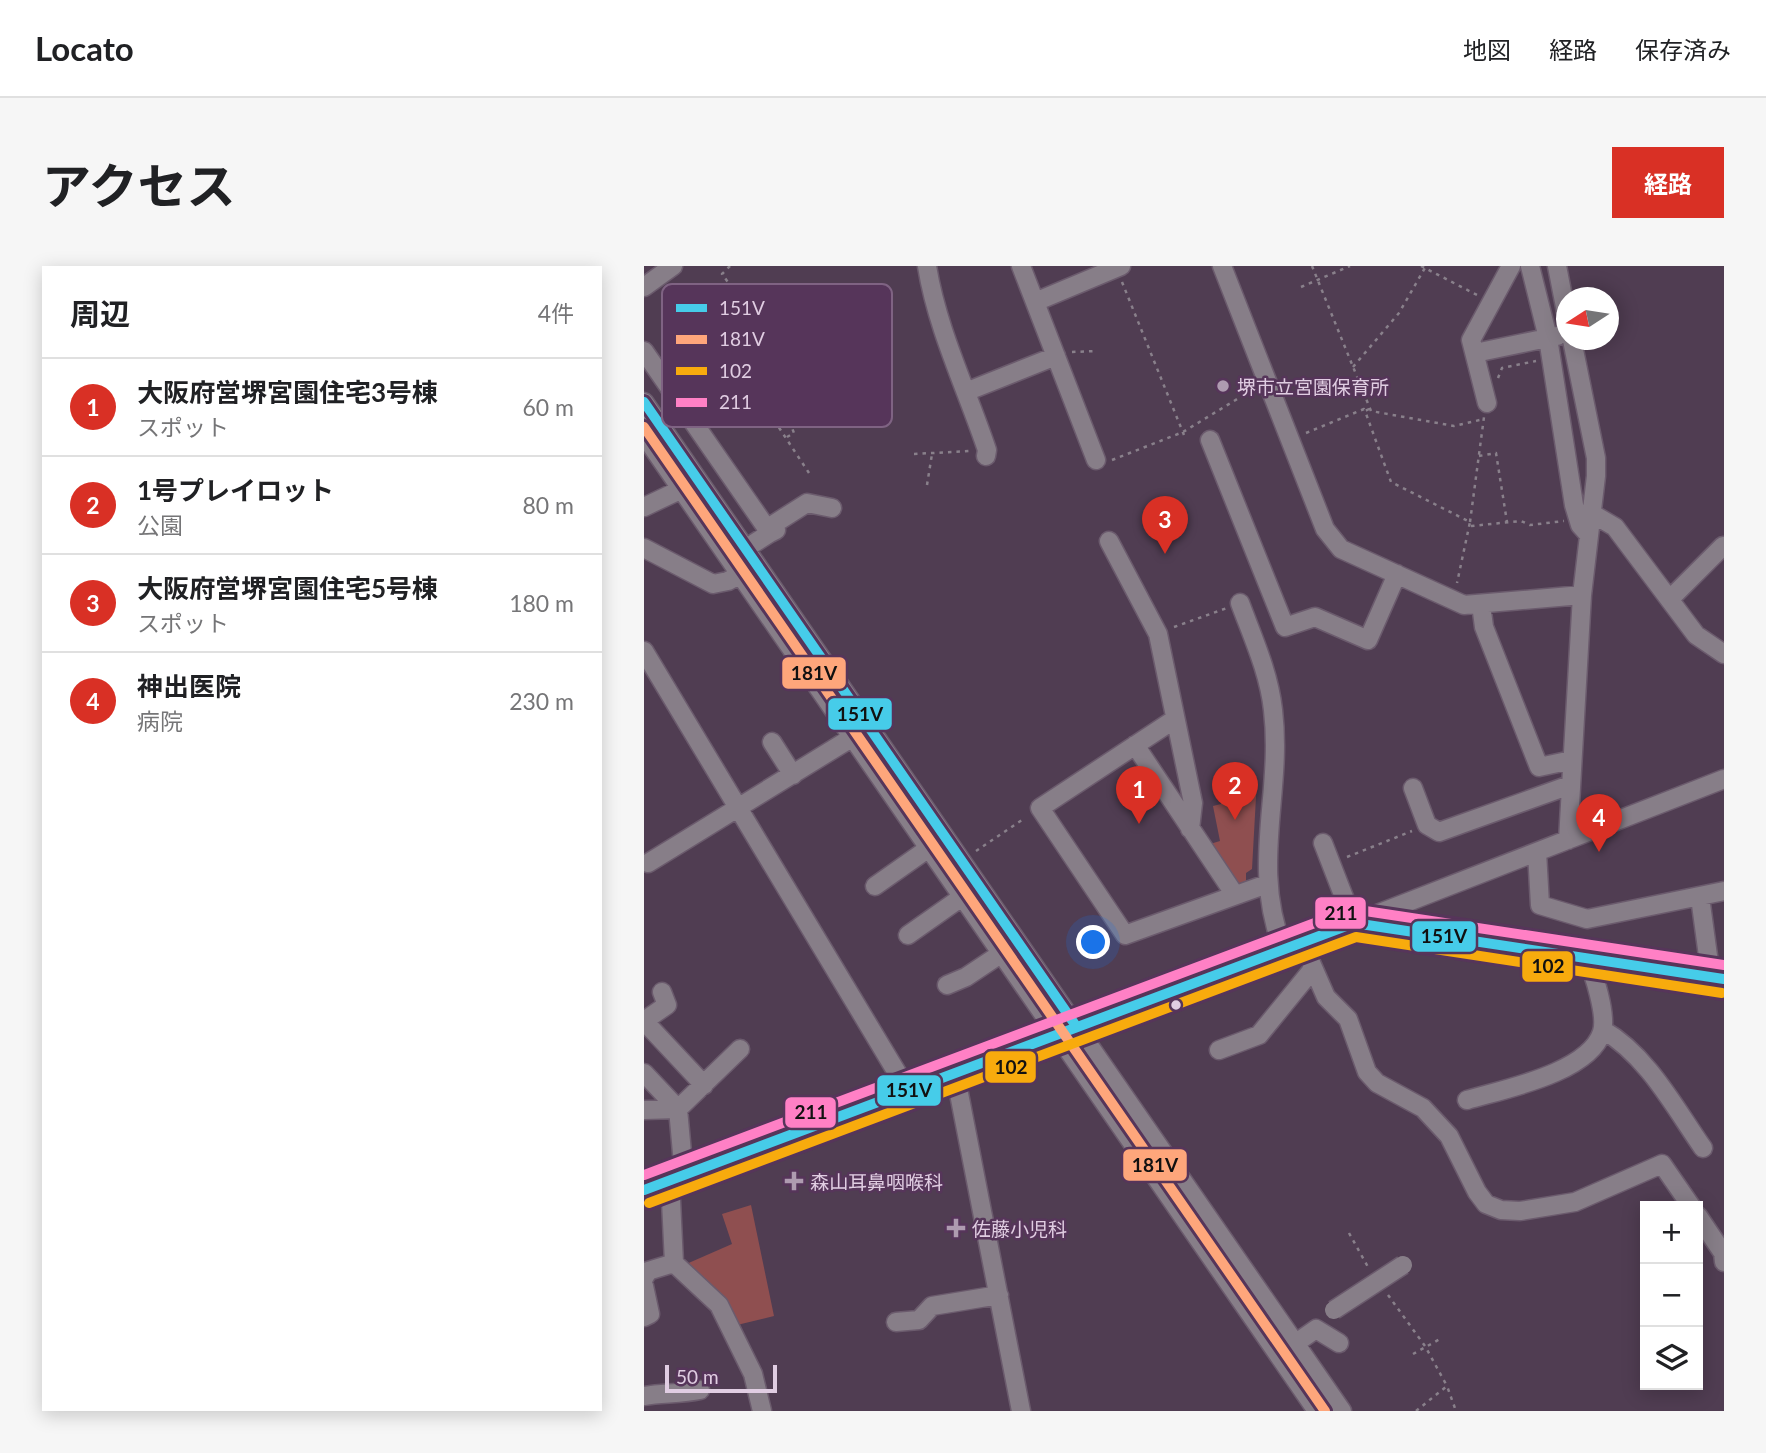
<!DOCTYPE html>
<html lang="ja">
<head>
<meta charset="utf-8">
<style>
  :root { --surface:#fff; --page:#f6f6f6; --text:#202124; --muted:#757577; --line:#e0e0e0; --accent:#d93025 }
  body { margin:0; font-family:Lato,"Noto Sans JP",sans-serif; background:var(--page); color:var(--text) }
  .controls { position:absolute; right:21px; bottom:21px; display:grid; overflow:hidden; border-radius:0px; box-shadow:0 4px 18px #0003 }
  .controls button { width:63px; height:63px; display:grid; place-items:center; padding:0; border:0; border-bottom:2px solid var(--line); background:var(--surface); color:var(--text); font:35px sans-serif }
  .compass { position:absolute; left:912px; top:21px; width:63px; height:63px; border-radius:50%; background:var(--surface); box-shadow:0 4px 18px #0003; rotate:258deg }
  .scale { position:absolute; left:21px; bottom:18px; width:112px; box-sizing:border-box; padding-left:7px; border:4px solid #e0cde2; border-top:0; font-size:19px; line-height:24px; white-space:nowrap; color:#e0cde2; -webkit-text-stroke:5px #56355a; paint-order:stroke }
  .you { position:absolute; left:450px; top:677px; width:24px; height:24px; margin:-18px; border:5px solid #fff; border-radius:50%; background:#1a73e8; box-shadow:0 0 0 10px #1a73e833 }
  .badge { display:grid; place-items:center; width:46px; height:46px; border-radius:50%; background:var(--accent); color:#fff; font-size:23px; font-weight:700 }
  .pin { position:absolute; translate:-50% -58px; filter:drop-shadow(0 2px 4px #0008) }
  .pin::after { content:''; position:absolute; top:37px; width:24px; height:21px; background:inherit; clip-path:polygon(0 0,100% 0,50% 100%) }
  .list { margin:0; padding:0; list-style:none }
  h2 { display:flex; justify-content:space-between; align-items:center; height:91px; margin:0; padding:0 28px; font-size:30px }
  h2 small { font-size:23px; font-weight:400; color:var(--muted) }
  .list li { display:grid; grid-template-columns:46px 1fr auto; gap:21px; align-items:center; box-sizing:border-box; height:98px; padding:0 28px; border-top:2px solid var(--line) }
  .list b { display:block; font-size:26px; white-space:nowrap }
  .list p { margin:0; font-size:23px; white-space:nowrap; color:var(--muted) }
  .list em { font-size:23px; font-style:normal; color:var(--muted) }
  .icon { flex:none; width:38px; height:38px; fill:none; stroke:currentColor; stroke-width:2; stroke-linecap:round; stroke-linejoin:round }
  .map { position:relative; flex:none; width:1080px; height:1145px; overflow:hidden; border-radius:0px }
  header { display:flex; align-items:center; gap:42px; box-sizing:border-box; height:98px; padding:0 35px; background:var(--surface); border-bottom:2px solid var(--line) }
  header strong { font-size:33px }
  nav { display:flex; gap:38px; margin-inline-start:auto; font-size:24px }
  .intro { display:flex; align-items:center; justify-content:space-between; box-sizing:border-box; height:168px; padding:0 42px }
  h1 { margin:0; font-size:49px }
  .button { padding:18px 32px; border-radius:0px; background:var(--accent); color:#fff; font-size:24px; font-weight:700 }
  main { display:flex; gap:42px; padding:0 42px }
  aside { flex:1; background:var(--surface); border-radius:0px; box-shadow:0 4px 18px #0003 }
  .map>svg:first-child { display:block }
  .green { fill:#8f4f50 }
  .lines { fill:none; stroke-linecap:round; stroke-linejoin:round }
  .minor-casing { stroke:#6b5b6d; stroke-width:21 }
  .path { stroke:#89808b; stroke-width:2.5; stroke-dasharray:3.5 5; stroke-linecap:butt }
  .minor { stroke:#877e88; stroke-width:18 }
  .minor-bridge-casing { stroke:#6b5b6d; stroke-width:21; stroke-linecap:butt }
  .minor-bridge { stroke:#877e88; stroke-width:18 }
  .bus-1-casing { stroke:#56355a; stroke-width:16 }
  .bus-2-casing { stroke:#56355a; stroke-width:16 }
  .bus-3-casing { stroke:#56355a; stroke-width:16 }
  .bus-4-casing { stroke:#56355a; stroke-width:16 }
  .bus-1 { stroke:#46cce9; stroke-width:10 }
  .bus-2 { stroke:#fea67b; stroke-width:10 }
  .bus-3 { stroke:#f8ab0d; stroke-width:10 }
  .bus-4 { stroke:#ff80c5; stroke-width:10 }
  .poi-dot { fill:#ae9bb0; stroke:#56355a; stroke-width:2.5 }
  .bus-dot { fill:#e0cde2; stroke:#56355a; stroke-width:2.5 }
  .labels { text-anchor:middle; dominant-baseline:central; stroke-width:5; stroke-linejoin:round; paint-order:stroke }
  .poi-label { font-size:19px; fill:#e0cde2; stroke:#56355a; text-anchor:start }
  .key { fill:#56355a; stroke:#7f6383; stroke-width:2 }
  .key-label { font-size:19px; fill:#e0cde2 }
  .line-badge { stroke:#56355a; stroke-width:2.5 }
  .pale-badge-label { font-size:19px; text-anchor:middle; font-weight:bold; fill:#111 }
</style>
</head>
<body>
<header>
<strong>Locato</strong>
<nav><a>地図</a><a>経路</a><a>保存済み</a></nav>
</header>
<div class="intro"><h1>アクセス</h1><a class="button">経路</a></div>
<main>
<aside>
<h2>周辺<small>4件</small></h2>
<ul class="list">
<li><span class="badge">1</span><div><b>大阪府営堺宮園住宅3号棟</b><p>スポット</p></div><em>60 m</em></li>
<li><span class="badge">2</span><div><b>1号プレイロット</b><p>公園</p></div><em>80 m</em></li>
<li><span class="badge">3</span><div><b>大阪府営堺宮園住宅5号棟</b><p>スポット</p></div><em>180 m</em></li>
<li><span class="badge">4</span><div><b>神出医院</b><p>病院</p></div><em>230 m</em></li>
</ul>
</aside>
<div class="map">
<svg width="1080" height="1145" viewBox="0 0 1080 1145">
  <rect width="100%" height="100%" fill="#503d52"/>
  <path class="green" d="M603,511l10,2 -5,90 -6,4v8l-9,3 -27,-40 10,-3 -7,-35 8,-2 -4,-20z
    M107,939l23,111 -37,9 -53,-60 48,-21 -10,-30z"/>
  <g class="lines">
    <g class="minor-casing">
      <path id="minor" d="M283,0c10,63 40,124 60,184l-1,6
        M377,0l75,194
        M578,0l103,263 16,20 123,56 118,-10
        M886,0l18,72 26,167 6,20 8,9
        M913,0l9,46
        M0,21l29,-21
        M391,36l86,-36
        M0,85l126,182 -25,16
        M831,87l82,-17
        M324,125l88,-35
        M0,136l698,1009
        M843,137l-16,-63 40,-74
        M0,169l673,976
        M566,174l75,187 30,-10 53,23 29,-66
        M0,241l38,-18
        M947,247l24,14 81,108 28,19
        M126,267l6,-3 -2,-6 33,-21 25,5
        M465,275l49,93 35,169 -3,26
        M0,282l69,36 15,-3 22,-12
        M1026,333l53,-53
        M596,337c13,35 29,70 33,107 10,84 -23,154 10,239
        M837,338l3,23 55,140 33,-7
        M0,385l264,440
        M531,453l-135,89 85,127 142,-51
        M128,476l21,33
        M491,479l100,150
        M769,522l14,37 12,7 131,-47
        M924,574l14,-245 14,-119v-18l-24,-118
        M679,577l31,80
        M893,586l3,53 47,14 137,-28
        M4,597l205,-126
        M231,620l54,-38
        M1056,631l11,81
        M713,657l367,56
        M264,669l54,-38
        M658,676l24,55 22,22 19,53 10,11 46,25 26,28 28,56 9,12 15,6 19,1 55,-9 87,-38 29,42
        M303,719l19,-8 36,-24
        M0,755l60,64
        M0,755l23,-16 -5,-13
        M959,764c44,25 72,78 100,118
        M575,784l40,-15 53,-65
        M0,807l34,36 6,66
        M311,807l66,338
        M823,834c37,-11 122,-27 135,-68 5,-17 -8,-58 -15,-73
        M0,844l34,-1 62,-60
        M26,914l4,83 45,42 34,69 9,37
        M0,924l710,-267 370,-144
        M1054,950l25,37 1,9
        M0,1012l4,-7 26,-8
        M0,1020l6,28 -6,3
        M252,1056l23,-2 13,-14 67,-11
        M652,1077l20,-14 23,14
        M0,1130c19,-3 37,-2 56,-6"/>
    </g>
    <path class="path" d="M86,0l-8,8 44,60 8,3
      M668,0l59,145 83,15 30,-7
      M777,0l56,29
      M478,16l62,153
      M657,21l49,-21
      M42,75l41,8 82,124
      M46,76l56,-36
      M428,86l24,-1
      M709,101l46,-54 27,-47
      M854,112l4,-10 34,-7
      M133,129l71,-26 31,-8
      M725,143l-4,2 26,71 79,40 -13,61
      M662,167l58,-24 1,2
      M143,171l7,-4 -34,-87 9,-17 42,-18 -2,-9
      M270,188l56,-3
      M835,190l17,-3 11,69
      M468,194l71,-28 69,-42
      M283,219l5,-31
      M826,256l14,-105
      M827,260l50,-5 9,4 34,-4
      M530,361l53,-19
      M332,585l49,-33
      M703,591l65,-26
      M705,967l19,34
      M744,1029l37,51 22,40
      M769,1088l27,-15
      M772,1145l31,-25 9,25"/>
    <use href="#minor" class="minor"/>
    <g class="minor-bridge-casing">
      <path id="minor-bridge" d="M690,1044l69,-45"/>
    </g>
    <use href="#minor-bridge" class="minor-bridge"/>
    <g class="bus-1-casing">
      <path id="bus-1" d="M0,136l432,624
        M0,924l710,-267 370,56"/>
    </g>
    <g class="bus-2-casing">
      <path id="bus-2" d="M0,161l681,984"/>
    </g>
    <g class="bus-3-casing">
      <path id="bus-3" d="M5,937l707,-266 366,56"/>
    </g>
    <g class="bus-4-casing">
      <path id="bus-4" d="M0,909l708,-266 372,56"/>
    </g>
    <use href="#bus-1" class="bus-1"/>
    <use href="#bus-2" class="bus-2"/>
    <use href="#bus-3" class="bus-3"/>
    <use href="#bus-4" class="bus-4"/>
  </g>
  <g class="poi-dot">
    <circle cx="579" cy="120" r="7"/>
    <path d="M146.5 904.5h7v7h7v7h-7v7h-7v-7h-7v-7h7z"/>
    <path d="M308.5 951.5h7v7h7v7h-7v7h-7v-7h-7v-7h7z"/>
  </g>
  <circle class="bus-dot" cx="532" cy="739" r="6"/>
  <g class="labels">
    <g class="poi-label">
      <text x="593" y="120">堺市立宮園保育所</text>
      <text x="166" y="915">森山耳鼻咽喉科</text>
      <text x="328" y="962">佐藤小児科</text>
    </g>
  </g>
  <rect x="18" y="18" width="230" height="143" rx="10" class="key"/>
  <rect x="32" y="38" width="31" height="8" fill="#46cce9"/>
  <rect x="32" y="69" width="31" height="9" fill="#fea67b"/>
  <rect x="32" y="101" width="31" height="8" fill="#f8ab0d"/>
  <rect x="32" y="132" width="31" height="9" fill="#ff80c5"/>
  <g class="key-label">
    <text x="75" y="49">151V</text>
    <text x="75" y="80">181V</text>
    <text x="75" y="112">102</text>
    <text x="75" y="143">211</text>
  </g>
  <g class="line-badge">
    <rect x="137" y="390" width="66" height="34" rx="7" fill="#fea67b"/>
    <rect x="183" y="431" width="66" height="34" rx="7" fill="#46cce9"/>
    <rect x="670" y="630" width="53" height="34" rx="7" fill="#ff80c5"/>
    <rect x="767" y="654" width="66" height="33" rx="7" fill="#46cce9"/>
    <rect x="877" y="684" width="53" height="33" rx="7" fill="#f8ab0d"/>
    <rect x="340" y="784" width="53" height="34" rx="7" fill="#f8ab0d"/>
    <rect x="232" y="808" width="66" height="33" rx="7" fill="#46cce9"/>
    <rect x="140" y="830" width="53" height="33" rx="7" fill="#ff80c5"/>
    <rect x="478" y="882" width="66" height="34" rx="7" fill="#fea67b"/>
  </g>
  <g class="pale-badge-label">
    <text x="170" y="414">181V</text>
    <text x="216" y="455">151V</text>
    <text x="697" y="654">211</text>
    <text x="800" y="677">151V</text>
    <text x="904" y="707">102</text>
    <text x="367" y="808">102</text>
    <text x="265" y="831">151V</text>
    <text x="167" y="853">211</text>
    <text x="511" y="906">181V</text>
  </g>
</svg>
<div class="controls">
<button>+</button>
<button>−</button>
<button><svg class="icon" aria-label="layers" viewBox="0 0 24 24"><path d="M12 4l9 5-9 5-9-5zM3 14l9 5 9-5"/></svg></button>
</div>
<svg class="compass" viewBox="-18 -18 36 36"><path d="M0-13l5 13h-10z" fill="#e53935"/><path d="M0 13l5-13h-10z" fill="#757577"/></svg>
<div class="scale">50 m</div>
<div class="you"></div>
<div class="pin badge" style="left:495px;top:558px">1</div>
<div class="pin badge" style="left:591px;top:554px">2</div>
<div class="pin badge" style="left:521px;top:288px">3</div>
<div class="pin badge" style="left:955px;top:586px">4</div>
</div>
</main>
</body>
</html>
